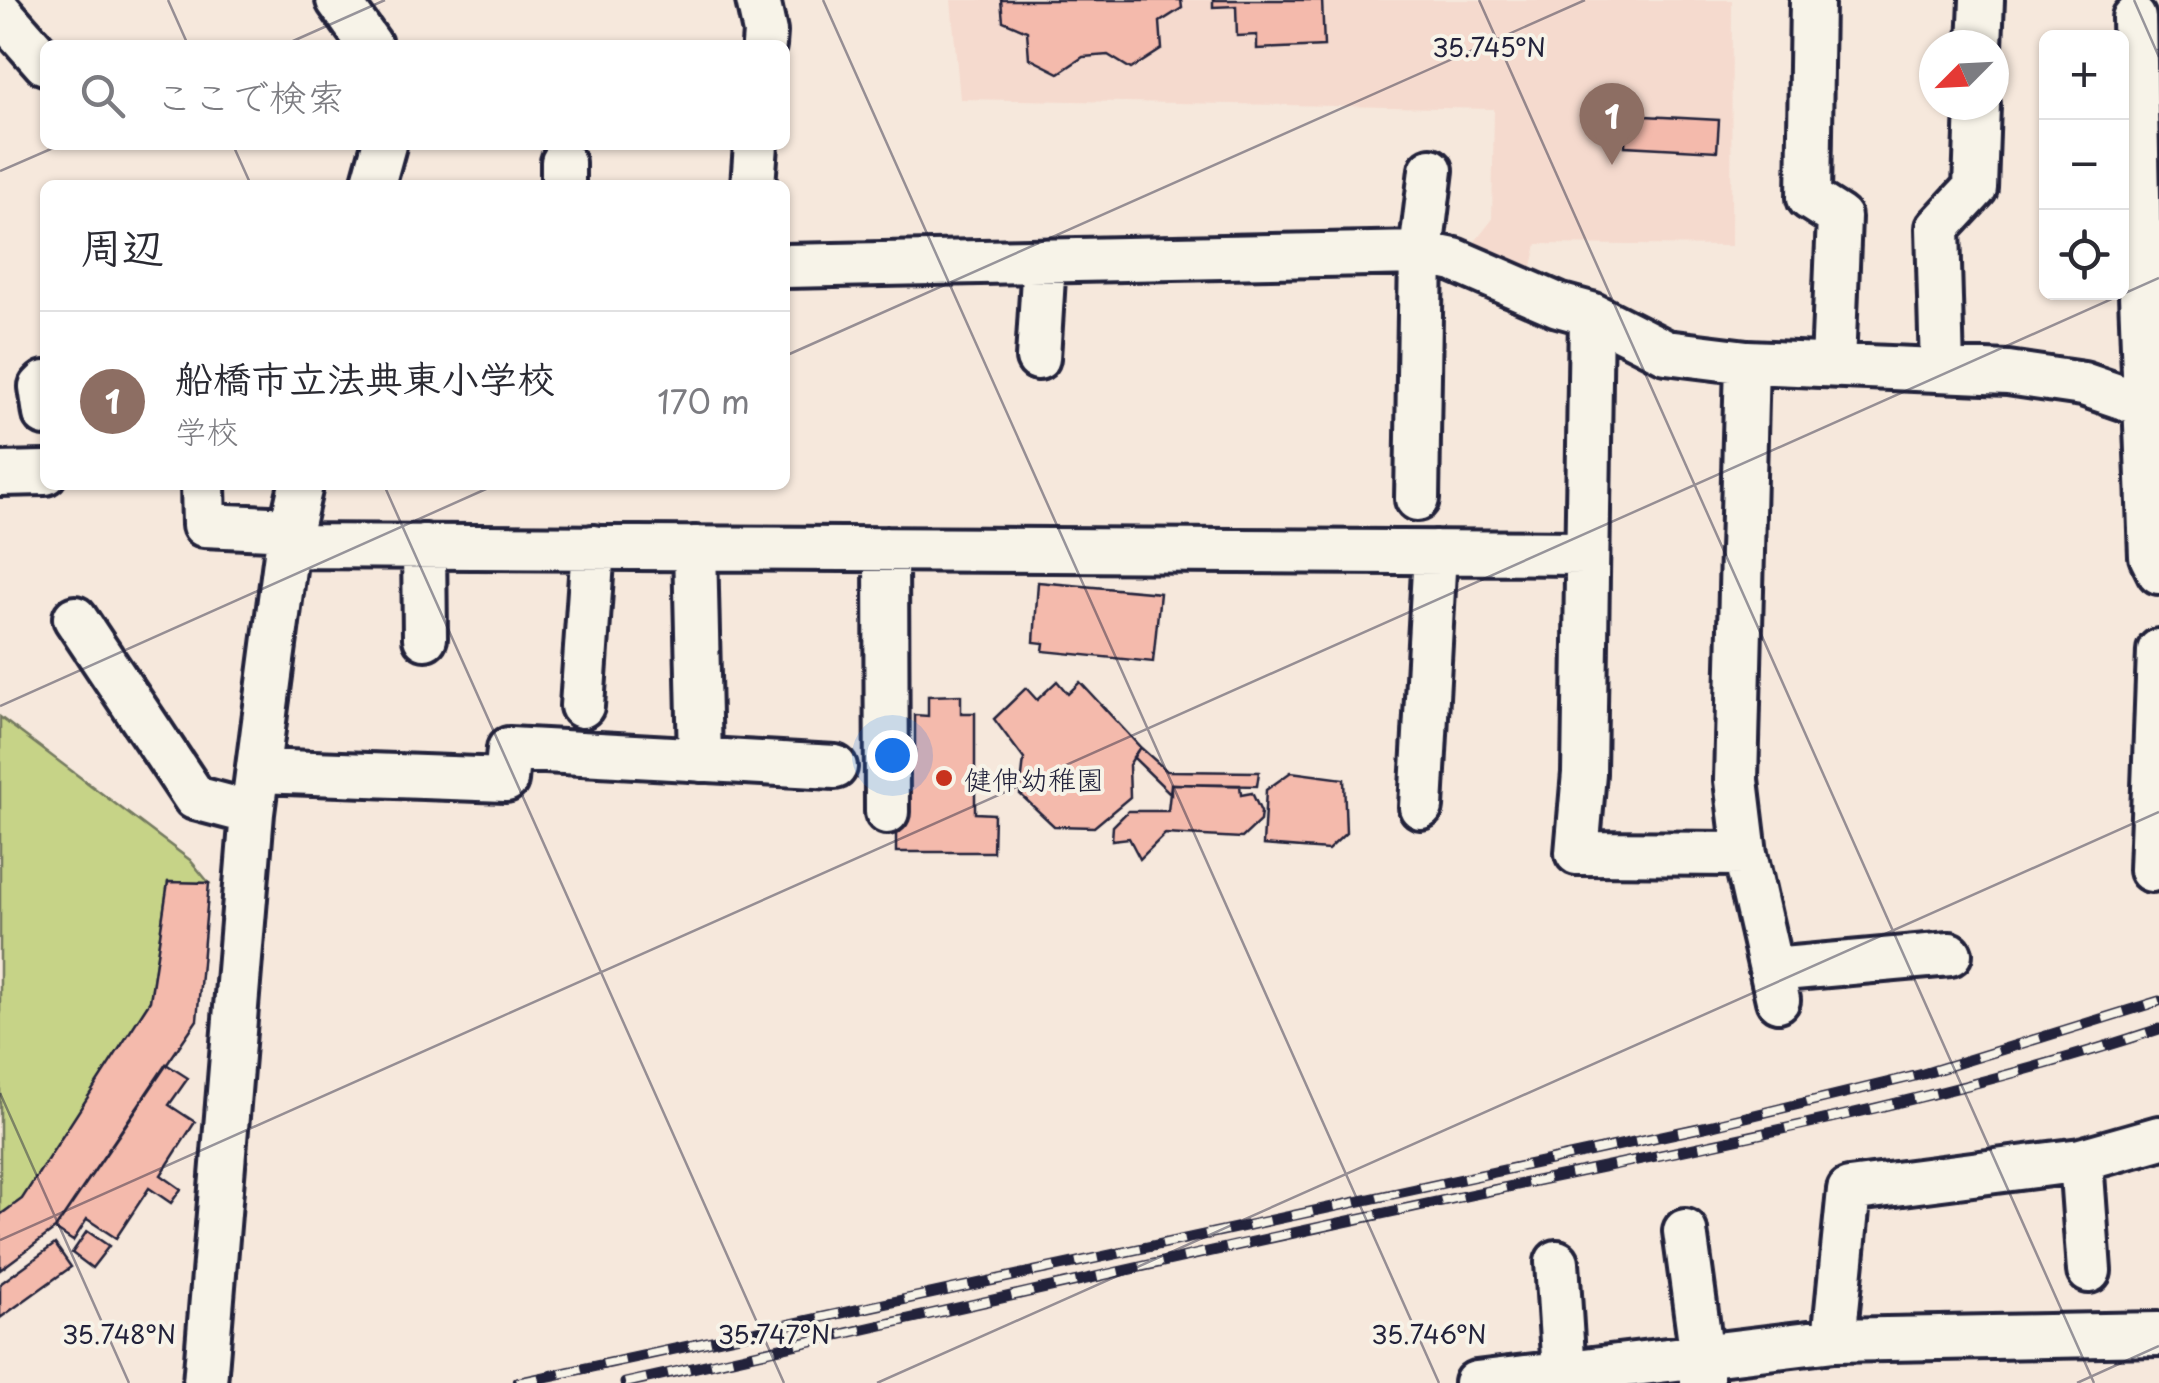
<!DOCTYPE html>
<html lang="ja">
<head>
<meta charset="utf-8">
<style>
  :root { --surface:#fff; --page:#f7f7f7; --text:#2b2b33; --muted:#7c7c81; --line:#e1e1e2; --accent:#7c3aed }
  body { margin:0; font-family:"Playpen Sans","Klee One",sans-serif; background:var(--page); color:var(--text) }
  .controls { position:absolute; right:30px; top:30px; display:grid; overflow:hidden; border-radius:15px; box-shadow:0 2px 8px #0004 }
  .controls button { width:90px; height:90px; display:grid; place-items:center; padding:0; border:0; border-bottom:2px solid var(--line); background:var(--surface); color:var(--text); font:50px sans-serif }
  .compass { position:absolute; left:1919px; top:30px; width:90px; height:90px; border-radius:50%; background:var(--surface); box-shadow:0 2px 8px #0004; rotate:246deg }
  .you { position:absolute; left:892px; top:755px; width:35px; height:35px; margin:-25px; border:8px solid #fff; border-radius:50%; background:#1a73e8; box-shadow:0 0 0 15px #1a73e833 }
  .badge { display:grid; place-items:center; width:65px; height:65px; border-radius:50%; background:var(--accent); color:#fff; font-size:32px; font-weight:700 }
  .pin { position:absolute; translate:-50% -82px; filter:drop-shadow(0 2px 5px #0008) }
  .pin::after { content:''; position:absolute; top:52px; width:35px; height:30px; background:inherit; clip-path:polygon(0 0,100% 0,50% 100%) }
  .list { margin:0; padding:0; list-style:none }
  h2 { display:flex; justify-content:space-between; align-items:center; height:130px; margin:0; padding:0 40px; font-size:42px }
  h2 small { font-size:32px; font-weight:400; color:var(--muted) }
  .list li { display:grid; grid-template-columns:65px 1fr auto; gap:30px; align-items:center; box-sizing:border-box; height:180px; padding:0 40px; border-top:2px solid var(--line) }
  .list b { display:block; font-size:38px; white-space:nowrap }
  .list p { margin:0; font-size:32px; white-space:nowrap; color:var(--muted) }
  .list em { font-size:32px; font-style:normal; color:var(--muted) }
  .icon { flex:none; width:55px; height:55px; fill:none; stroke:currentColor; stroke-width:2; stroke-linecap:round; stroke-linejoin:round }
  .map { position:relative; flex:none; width:2159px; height:1383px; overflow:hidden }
  .search { position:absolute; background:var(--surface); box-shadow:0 2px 8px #0004; left:40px; top:40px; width:750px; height:110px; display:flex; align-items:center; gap:25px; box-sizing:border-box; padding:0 35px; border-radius:15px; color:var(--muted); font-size:38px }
  .panel { position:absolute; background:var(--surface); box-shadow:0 2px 8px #0004; left:40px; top:180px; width:750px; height:310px; border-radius:15px }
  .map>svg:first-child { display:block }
  .built { fill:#f5dace }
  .green { fill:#c6d387; stroke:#747a61; stroke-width:2.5 }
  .building { fill:#f4baac; stroke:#22223b; stroke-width:2.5 }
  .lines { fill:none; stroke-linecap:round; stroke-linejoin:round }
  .minor-casing { stroke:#22223b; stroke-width:50 }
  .minor { stroke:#f7f3e8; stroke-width:42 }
  .rail-casing { stroke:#22223b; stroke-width:11 }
  .rail { stroke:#f7f3e8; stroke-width:8; stroke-dasharray:22; stroke-linecap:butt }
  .ticks { fill:none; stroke:#22223b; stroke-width:2.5; stroke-opacity:0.45 }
  .poi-dot { fill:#c8321e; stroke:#f7f3e8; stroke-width:4 }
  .labels { text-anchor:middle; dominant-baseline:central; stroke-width:8; stroke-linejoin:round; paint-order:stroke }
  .poi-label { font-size:28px; fill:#22223b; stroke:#f7f3e8; text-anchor:start }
  .ticks-label { font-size:25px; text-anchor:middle; fill:#22223b; stroke:#f7f3e8; stroke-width:8; stroke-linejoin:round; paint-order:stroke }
</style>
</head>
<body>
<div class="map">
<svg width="2159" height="1383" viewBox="0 0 2159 1383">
  <rect width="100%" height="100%" fill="#f6e8dc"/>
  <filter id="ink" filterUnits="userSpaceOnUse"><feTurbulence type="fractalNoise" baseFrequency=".01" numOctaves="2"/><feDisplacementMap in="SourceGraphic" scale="20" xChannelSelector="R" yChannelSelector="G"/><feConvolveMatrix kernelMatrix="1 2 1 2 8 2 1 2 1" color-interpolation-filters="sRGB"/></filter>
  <g filter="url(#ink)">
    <path class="built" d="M951,0h781l-1,246 -194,-2 -6,27 -58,-27 19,-24 2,-111 -534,-10z"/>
    <path class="green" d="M0,717l190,143 19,23 -41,-1 -18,119 -128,198 -22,16z"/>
    <path class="building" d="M1001,0h180l1,8 -22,14 2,27 -31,20 -23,-14 -25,2 -24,16 -30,-15 -2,-27 -24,-10z
      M1213,0h109l2,46 -67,3v-14l-20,1 -1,-30 -23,1z
      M1626,115l93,5 -2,31 -92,-5z
      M1038,582l122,11 -7,69 -110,-11 1,-8 -10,-1z
      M1057,681l11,13 12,-12 60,65 -11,18 1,32 -36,30 -40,-1 -34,-32 4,-35 -30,-40 32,-31 11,12z
      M961,695v18h14v100l19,1 -1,38h-97v-100h19v-37l13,1v-20z
      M1140,747l27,24 92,1 -2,14 -86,-2v10l-38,-37z
      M1291,772l53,7 2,54 -18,17 -65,-5 3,-55z
      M1171,784l69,1 1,10 11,-2 9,19 -1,9 -18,17 -77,-4 -25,25 -11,-21 -17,2 1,-14 15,-15h40z
      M168,882l41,1 -12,137 -142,209 -55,41v-55l22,-16 128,-198z
      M166,1064l22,14 -19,27 26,17 -34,53 20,14 -10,14 -22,-15 -33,50 -29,-19 -14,22 -18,-12z
      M87,1231l22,15 -17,22 -20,-15z
      M55,1244l16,23 -71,51v-34z"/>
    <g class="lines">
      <g class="minor-casing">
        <path id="minor" d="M338,0l32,45
          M758,0l7,32 -1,13
          M1812,0l-3,198 30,19 -6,147
          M0,12l45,51
          M2134,18l5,224
          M1980,45l2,-45
          M563,162v23
          M373,185l11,-40
          M753,185l3,-40
          M2159,242h-20l12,314 8,16
          M785,266l636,-13 33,7 104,45 33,9 75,38 81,10 261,11 75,11 76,26
          M1591,314l-7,459 -7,80 168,1
          M1038,358l6,-97
          M1747,362l-11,418 9,74 33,146
          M1942,369l-4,-141 37,-40 3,-83
          M45,383l-4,4 4,27
          M0,474l45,-1
          M203,485l1,40 87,4
          M1417,499l4,-246 10,-83
          M287,546l1299,7
          M424,546l1,92
          M695,548l5,212
          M886,549l1,263
          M75,618l120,180 57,15
          M582,706l11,-159
          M258,771l248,9 3,-31 326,18
          M1421,807l14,-255
          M2151,870l8,-219
          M1772,970l178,-16
          M2081,1160l8,111
          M1685,1231l17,126v26
          M1557,1262l7,111
          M1834,1340l325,-6
          M205,1383l47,-570 35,-267 14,-61
          M1476,1383l358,-43 15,-150 232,-30 78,-22"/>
      </g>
      <use href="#minor" class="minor"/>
      <g class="rail-casing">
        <path id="rail" d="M517,1383l1196,-258 210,-51 236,-73
          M625,1383c291,-65 582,-133 873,-194 222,-47 445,-88 661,-160"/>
      </g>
      <use href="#rail" class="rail"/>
    </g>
  </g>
  <path class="ticks" d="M168,0l20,45M823,0l616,1383M1479,0l615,1383M2134,0l25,57M284,45l101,-45M233,145l18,40M0,171l60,-26M785,356l800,-356M384,485l400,898M0,706l495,-221M0,1093l129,290M0,1240l2159,-962M877,1383l1282,-571M2077,1383l82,-37"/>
  <circle class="poi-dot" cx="944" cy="778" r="10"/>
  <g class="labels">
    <g class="poi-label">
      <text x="964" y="778">健伸幼稚園</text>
    </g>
  </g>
  <g class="ticks-label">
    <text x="1489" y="57">35.745°N</text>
    <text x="119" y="1344">35.748°N</text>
    <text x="774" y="1344">35.747°N</text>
    <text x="1429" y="1344">35.746°N</text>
  </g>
</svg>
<div class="controls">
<button>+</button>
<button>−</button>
<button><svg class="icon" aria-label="locate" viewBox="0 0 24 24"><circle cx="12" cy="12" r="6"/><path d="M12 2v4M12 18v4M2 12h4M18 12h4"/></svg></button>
</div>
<svg class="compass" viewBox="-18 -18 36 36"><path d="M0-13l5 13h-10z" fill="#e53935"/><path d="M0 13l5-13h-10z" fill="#7c7c81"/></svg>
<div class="you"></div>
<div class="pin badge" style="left:1612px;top:165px;background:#8d6e63">1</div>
<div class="search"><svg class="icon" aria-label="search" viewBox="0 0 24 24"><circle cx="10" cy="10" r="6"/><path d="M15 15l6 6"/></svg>ここで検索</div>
<section class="panel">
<h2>周辺<small></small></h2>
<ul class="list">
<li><span class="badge" style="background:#8d6e63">1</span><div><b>船橋市立法典東小学校</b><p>学校</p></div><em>170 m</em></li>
</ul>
</section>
</div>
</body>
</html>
